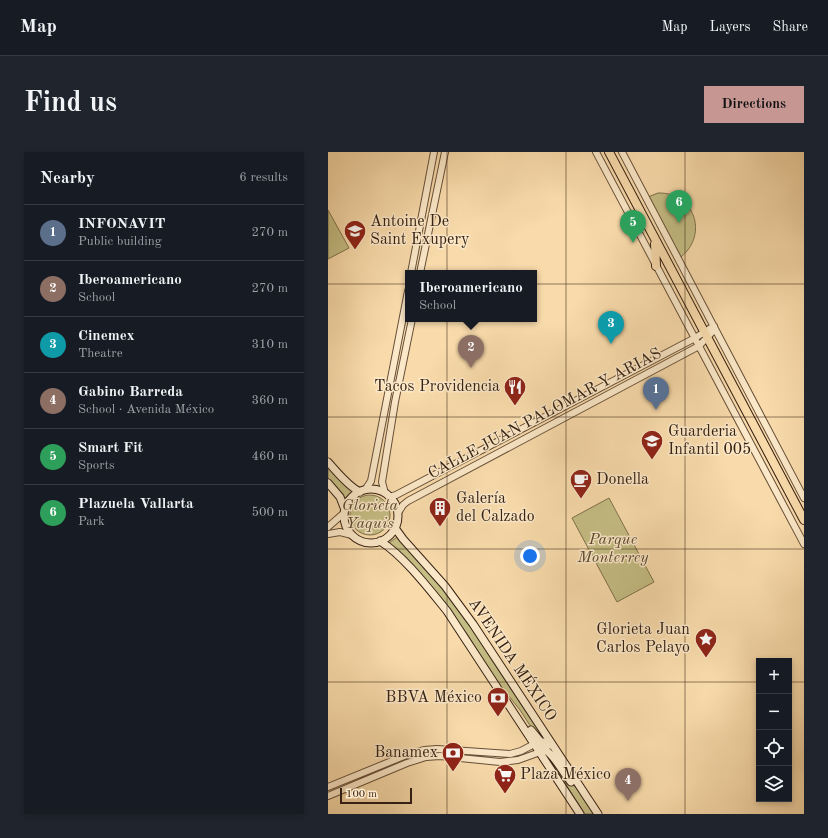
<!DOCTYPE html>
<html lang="en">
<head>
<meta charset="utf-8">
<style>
  :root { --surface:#171b24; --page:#20242c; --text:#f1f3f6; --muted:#9ea1a6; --line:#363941; --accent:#c59692 }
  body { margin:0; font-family:"Old Standard TT",serif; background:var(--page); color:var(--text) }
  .controls { position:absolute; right:12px; bottom:12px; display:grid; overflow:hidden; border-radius:0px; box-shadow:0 2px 6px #0003 }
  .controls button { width:36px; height:36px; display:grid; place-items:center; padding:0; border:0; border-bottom:1px solid var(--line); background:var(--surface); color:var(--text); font:20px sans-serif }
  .scale { position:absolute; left:12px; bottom:10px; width:72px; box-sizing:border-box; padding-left:4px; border:2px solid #362113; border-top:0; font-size:11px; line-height:14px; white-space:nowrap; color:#362113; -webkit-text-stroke:3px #fbe8c8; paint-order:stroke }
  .you { position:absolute; left:202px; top:404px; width:14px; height:14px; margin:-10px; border:3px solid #fff; border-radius:50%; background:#1a73e8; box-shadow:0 0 0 6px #1a73e833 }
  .badge { display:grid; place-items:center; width:26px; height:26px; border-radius:50%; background:var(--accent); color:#fff; font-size:13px; font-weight:700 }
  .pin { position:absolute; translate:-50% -33px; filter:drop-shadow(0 1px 2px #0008) }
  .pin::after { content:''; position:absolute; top:21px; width:14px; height:12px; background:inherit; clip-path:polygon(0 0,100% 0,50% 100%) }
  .popup { position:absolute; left:77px; top:118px; width:132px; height:52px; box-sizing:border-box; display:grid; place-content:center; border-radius:0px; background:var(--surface); filter:drop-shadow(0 1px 3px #0005); font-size:13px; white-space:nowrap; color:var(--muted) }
  .popup b { font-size:15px; color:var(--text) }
  .popup::after { content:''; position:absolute; left:50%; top:100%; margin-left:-8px; border:8px solid transparent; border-top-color:var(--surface) }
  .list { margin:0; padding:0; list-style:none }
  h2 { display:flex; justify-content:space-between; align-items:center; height:52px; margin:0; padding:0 16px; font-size:17px }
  h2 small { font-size:13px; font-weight:400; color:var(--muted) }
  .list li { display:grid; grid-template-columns:26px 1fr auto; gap:12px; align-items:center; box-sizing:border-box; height:56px; padding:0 16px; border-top:1px solid var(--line) }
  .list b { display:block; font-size:15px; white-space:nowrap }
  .list p { margin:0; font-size:13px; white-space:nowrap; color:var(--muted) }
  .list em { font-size:13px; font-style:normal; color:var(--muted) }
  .icon { flex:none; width:22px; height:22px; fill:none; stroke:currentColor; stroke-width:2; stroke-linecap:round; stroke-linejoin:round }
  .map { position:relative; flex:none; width:476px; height:662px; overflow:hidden; border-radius:0px }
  header { display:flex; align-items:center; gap:24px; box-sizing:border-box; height:56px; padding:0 20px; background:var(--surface); border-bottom:1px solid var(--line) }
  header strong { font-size:19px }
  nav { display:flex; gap:22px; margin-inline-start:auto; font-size:14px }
  .intro { display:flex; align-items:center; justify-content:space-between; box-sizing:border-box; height:96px; padding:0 24px }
  h1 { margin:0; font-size:28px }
  .button { padding:10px 18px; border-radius:0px; background:var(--accent); color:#111; font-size:14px; font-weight:700 }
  main { display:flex; gap:24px; padding:0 24px }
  aside { flex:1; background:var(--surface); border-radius:0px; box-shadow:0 2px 6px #0003 }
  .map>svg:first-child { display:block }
  .green { fill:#c5be84; stroke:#7e704c }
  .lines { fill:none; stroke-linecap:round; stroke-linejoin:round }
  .tertiary-casing { stroke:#675039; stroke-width:8 }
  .secondary-casing { stroke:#362113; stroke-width:9 }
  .primary-casing { stroke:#362113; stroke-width:10 }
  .tertiary { stroke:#fbe8c8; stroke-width:6 }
  .secondary { stroke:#fbe8c8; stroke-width:7 }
  .primary { stroke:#f9dbab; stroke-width:8 }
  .grid { fill:none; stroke:#362113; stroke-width:1; stroke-opacity:0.55 }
  .labels { text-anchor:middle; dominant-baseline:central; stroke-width:3; stroke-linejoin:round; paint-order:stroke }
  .poi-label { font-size:16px; fill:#362113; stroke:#fbe8c8; text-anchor:start }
  .street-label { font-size:16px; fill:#362113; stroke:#fbe8c8 }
  .park-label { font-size:16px; font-style:italic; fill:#5a482f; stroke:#fbe8c8 }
</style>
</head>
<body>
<header>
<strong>Map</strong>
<nav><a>Map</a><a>Layers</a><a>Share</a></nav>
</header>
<div class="intro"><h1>Find us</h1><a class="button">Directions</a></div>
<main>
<aside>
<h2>Nearby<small>6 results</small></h2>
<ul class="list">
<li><span class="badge" style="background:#5c6f8a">1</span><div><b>INFONAVIT</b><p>Public building</p></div><em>270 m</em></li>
<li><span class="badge" style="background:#8d6e63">2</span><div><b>Iberoamericano</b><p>School</p></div><em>270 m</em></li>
<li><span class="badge" style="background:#0f9aa8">3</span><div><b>Cinemex</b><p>Theatre</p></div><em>310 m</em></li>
<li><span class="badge" style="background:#8d6e63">4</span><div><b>Gabino Barreda</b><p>School · Avenida México</p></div><em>360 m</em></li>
<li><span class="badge" style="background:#2e9e5b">5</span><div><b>Smart Fit</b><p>Sports</p></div><em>460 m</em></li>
<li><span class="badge" style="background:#2e9e5b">6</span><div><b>Plazuela Vallarta</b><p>Park</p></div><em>500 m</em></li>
</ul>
</aside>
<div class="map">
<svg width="476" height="662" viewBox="0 0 476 662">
  <rect width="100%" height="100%" fill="#f9dbab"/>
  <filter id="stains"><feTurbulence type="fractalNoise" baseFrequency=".005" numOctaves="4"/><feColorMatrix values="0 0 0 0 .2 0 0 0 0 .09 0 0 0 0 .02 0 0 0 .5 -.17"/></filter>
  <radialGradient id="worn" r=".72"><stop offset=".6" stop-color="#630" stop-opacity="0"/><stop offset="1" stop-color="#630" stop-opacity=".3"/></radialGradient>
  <path class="green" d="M330,41c36,-1 51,41 23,64h-1l-32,-60z
    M0,58l21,38 -21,11z
    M0,312l25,27 -8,7 -17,-20z
    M22 363a20 20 0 1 1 40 0a20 20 0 1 1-40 0Z
    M281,346l45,84 -37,20 -45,-84z
    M69,385l58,66 88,131 -5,4 -18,-28 -16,-20 -3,-2 -34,-54 -28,-35 -50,-56z
    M221,606l28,31 18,25h-10z"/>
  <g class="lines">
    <g class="tertiary-casing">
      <path id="tertiary" d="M268,0l208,392
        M294,0l182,346
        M83,121l23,-121
        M92,121l25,-121
        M37,338l6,-9 37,-190
        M57,341l-3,-11 13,-80 17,-83
        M61,345l7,-2 299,-157 19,-12
        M70,361l5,-8 5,-4 291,-155 16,-17
        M0,375l16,-14
        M0,382l12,-2 12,3
        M0,635l81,-33 15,-4 13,-1 73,5 11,-3 17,-9
        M0,644l79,-33 19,-6 14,-1 60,6 18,-2 25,-9"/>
    </g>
    <g class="secondary-casing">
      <path id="secondary" d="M0,310c8,9 21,25 32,30
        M0,331l12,14 5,13
        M16 364a27 27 0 1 1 54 0a27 27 0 1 1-54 0Z
        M67,376l8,11 42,47 28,38 125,190
        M52,389c24,15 49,48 67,70l133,203
        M203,578l9,11 13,5
        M209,593c17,7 23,24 34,37"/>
    </g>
    <g class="primary-casing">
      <path id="primary" d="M281,0l195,368
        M327,92l1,22"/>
    </g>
    <use href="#tertiary" class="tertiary"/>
    <use href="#secondary" class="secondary"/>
    <use href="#primary" class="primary"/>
  </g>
  <path class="grid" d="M119,0v662M238,0v662M357,0v662M0,132h476M0,265h476M0,397h476M0,530h431M461,530h15"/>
  <defs>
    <g id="school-pin" transform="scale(1.15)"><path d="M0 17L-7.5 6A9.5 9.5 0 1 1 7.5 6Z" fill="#8f2418" stroke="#fbe8c8"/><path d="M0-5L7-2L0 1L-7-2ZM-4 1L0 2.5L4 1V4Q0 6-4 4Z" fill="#fff"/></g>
    <g id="restaurant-pin" transform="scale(1.15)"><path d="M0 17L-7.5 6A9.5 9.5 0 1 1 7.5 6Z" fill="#8f2418" stroke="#fbe8c8"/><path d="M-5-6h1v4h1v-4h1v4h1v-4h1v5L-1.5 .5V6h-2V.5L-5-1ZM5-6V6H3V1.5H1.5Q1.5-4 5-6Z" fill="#fff"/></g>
    <g id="cafe-pin" transform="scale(1.15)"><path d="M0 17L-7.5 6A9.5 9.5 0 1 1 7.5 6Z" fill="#8f2418" stroke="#fbe8c8"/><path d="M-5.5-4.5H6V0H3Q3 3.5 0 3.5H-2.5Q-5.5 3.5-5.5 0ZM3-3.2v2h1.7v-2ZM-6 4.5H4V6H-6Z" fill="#fff"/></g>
    <g id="building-pin" transform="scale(1.15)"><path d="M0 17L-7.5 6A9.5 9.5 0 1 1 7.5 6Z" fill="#8f2418" stroke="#fbe8c8"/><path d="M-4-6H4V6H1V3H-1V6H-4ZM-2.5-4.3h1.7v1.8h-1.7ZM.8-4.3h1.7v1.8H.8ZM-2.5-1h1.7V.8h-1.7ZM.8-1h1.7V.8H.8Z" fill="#fff"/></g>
    <g id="sight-pin" transform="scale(1.15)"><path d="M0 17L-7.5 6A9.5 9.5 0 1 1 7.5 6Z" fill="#8f2418" stroke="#fbe8c8"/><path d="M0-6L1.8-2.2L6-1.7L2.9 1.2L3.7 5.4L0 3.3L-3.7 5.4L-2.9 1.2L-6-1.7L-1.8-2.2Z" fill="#fff"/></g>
    <g id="bank-pin" transform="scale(1.15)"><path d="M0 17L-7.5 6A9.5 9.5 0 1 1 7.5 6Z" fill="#8f2418" stroke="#fbe8c8"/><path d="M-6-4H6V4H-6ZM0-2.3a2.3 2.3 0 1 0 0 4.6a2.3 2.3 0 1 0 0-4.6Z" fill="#fff"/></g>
    <g id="supermarket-pin" transform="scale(1.15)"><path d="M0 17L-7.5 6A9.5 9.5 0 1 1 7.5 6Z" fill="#8f2418" stroke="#fbe8c8"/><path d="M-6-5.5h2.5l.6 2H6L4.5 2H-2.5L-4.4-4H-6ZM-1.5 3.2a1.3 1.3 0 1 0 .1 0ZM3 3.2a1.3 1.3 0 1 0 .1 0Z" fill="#fff"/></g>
  </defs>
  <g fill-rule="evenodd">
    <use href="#school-pin" x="27" y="79"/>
    <use href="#restaurant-pin" x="187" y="235"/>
    <use href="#school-pin" x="324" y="289"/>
    <use href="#cafe-pin" x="253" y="328"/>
    <use href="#building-pin" x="112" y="356"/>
    <use href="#sight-pin" x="378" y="487"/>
    <use href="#bank-pin" x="170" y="546"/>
    <use href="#bank-pin" x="125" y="601"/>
    <use href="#supermarket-pin" x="177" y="623"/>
  </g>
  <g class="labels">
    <g class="poi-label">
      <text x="42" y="70">Antoine De<tspan x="42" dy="18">Saint Exupery</tspan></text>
      <text x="172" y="235" text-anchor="end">Tacos Providencia</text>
      <text x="340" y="280">Guarderia<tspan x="340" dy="18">Infantil 005</tspan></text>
      <text x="268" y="328">Donella</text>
      <text x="128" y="347">Galería<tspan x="128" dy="18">del Calzado</tspan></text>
      <text x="362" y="478" text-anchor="end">Glorieta Juan<tspan x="362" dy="18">Carlos Pelayo</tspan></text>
      <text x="154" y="546" text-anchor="end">BBVA México</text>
      <text x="110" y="601" text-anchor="end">Banamex</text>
      <text x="192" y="623">Plaza México</text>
    </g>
    <g class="street-label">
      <text transform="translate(217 262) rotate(-28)">CALLE JUAN PALOMAR Y ARIAS</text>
      <text transform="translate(184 508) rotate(56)">AVENIDA MÉXICO</text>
    </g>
    <g class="park-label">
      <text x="42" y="354">Glorieta<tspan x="42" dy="18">Yaquis</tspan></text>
      <text x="285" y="388">Parque<tspan x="285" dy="18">Monterrey</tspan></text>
    </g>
  </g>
  <rect width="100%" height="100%" filter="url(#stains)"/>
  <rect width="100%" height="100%" fill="url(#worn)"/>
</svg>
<div class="controls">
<button>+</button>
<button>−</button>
<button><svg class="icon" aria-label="locate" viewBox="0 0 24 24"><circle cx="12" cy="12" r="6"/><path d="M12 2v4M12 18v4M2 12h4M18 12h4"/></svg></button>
<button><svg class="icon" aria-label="layers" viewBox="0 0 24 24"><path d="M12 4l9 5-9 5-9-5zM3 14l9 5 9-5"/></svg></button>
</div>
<div class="scale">100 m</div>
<div class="you"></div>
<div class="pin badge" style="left:328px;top:258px;background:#5c6f8a">1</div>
<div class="pin badge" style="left:143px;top:216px;background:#8d6e63">2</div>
<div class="popup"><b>Iberoamericano</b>School</div>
<div class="pin badge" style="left:283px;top:192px;background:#0f9aa8">3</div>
<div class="pin badge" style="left:300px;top:649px;background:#8d6e63">4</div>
<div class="pin badge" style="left:305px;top:91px;background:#2e9e5b">5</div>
<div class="pin badge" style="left:351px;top:71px;background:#2e9e5b">6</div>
</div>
</main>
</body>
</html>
